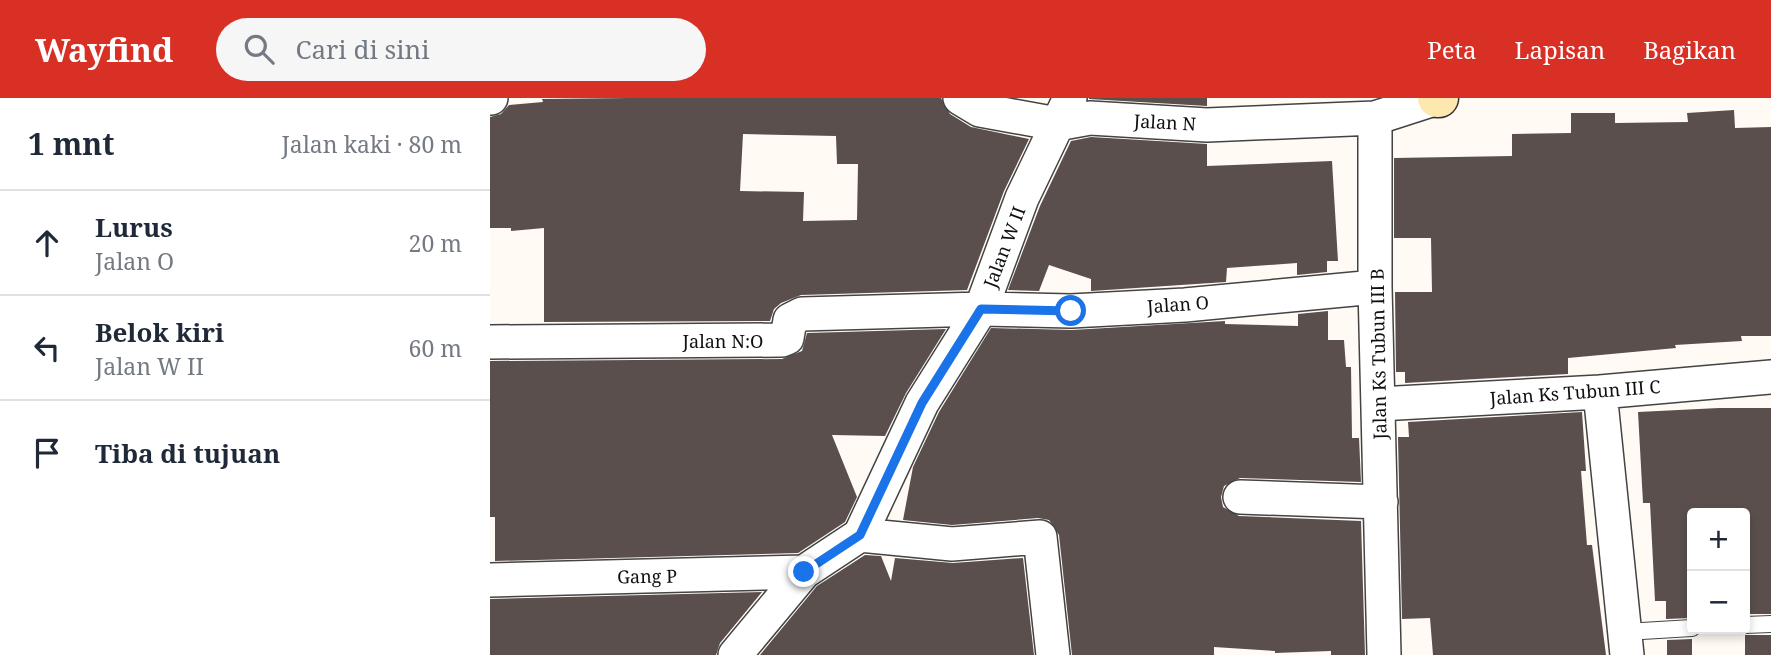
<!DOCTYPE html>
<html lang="id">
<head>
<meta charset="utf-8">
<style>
  :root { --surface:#fff; --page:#f6f6f7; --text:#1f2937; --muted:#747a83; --line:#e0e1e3; --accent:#d93025 }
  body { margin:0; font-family:"Noto Serif",serif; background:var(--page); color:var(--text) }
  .controls { position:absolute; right:21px; bottom:21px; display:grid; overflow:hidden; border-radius:7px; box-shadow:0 4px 10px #0003 }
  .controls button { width:63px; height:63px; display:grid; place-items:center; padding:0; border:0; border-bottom:2px solid var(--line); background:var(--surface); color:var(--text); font:35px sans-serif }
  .stop { position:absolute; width:21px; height:21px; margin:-16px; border:5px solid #1a73e8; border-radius:50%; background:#fff }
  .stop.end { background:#1a73e8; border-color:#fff; box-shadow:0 2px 7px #0008 }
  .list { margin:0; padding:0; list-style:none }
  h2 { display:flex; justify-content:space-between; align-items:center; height:91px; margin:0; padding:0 28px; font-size:30px }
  h2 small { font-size:23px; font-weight:400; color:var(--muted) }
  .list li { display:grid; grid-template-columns:46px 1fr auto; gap:21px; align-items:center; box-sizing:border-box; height:105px; padding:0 28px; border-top:2px solid var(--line) }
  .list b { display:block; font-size:26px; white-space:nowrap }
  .list p { margin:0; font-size:23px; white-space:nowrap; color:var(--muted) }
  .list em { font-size:23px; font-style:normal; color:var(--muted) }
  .icon { flex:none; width:38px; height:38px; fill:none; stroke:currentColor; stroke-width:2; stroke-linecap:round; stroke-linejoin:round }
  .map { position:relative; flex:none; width:1281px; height:557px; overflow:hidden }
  header { display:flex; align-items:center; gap:42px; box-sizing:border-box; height:98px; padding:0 35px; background:var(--accent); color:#fff }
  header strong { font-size:33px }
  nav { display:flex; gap:38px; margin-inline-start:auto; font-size:24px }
  .search { width:490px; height:63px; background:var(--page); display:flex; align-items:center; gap:18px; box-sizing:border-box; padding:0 24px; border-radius:38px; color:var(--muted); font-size:26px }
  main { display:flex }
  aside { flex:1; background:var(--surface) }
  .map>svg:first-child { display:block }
  .building { fill:#5a4f4c; fill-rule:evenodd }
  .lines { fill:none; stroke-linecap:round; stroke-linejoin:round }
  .lane-casing { stroke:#434343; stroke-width:18 }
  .street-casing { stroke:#434343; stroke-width:36 }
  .secondary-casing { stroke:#323232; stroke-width:41 }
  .lane { stroke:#fff; stroke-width:16 }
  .street { stroke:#fff; stroke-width:33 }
  .secondary { stroke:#ffe8af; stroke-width:38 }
  .route { stroke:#1a73e8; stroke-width:9 }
  .labels { text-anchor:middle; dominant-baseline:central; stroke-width:7; stroke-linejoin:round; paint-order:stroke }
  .street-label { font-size:18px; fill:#101010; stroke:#fff }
</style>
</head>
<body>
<header>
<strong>Wayfind</strong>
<div class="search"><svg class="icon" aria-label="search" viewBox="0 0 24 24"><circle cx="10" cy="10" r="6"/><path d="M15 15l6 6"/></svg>Cari di sini</div>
<nav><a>Peta</a><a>Lapisan</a><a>Bagikan</a></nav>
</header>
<main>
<aside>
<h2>1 mnt<small>Jalan kaki · 80 m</small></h2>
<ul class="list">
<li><svg class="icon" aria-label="ahead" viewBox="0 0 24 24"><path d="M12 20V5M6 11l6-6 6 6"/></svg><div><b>Lurus</b><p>Jalan O</p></div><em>20 m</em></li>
<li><svg class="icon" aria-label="left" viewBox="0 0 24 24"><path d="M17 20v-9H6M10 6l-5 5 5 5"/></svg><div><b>Belok kiri</b><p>Jalan W II</p></div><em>60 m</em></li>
<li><svg class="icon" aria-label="arrive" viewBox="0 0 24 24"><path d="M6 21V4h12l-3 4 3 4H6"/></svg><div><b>Tiba di tujuan</b></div></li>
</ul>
</aside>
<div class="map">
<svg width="1281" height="557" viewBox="0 0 1281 557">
  <rect width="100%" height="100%" fill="#fffbf4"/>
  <path class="building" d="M139,0h312l9,16 21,13 58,12 -25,52 -37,99 -166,5 -20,8 -7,6 -4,12 -226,1v-94l-33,3v-3h-21v-111l11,-3 8,-9 34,-3 -1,-3zM253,36l93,2 1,28h21l-1,56 -54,1 1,-29 -64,-1z
    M599,0h118v8l-118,-7z
    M1244,12l1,18 36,-1v209h-30l1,5 -67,4 1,3 -108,10v16l-163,9v-11h-9l-1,-80h37l-1,-54h-37v-80l118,-2v-22l59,-1v-20h44v10l73,-1 -1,-9z
    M601,39l116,7v22l125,-5 6,100h-11v11l-30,3v-12l-70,5 -1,14 -135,9v-12l-42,-14 -10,26 -31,-1 32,-84 31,-65z
    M838,213v29h16l2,27h5l1,71h7l2,44 -121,-4 -16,8 -3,11 2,10 16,9 122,5 4,134h-34v-4l-56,2v-2l-61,-4v8h-142l-13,-120 -10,-15 -11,-2 -86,7 -49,-5 10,-53 26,-55 52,-84 81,2 153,-9v3l73,2v-12z
    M456,231l-40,64 -21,43 -53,-1 25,62 -12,25 -47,31 -303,8v-44h-5v-156l292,-2 20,-8 5,-18z
    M1229,310h52v206h-26v-101h-53v105l-26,1v-18h-11l-5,-98h-7l-5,-91z
    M1092,314l4,59h-5l6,74h5l14,110h-173l-3,-37 -28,1 -4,-182h11l-1,-15z
    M375,457l16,1 10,25 4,-23 58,5 70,-5 11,97h-274l57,-69z
    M272,494l-42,51 -4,12h-226v-56z
    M1255,537h26v20h-26z
    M1202,541v16h-25v-15z"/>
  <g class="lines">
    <g class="lane-casing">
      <path id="lane" d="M1255,527l26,-1
        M1135,534l67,-4"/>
    </g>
    <g class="street-casing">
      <path id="street" d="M0,0h1
        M470,0l20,12 77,14 33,-6 117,7 168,-7
        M0,244l292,-2 5,-2 3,-18 12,-6 179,-5 90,2 114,-6 190,-18
        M1110,294l27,263
        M889,306l221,-12 171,-15
        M750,399l141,5
        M370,437l92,9 88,-7 13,118
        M0,482l314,-8
        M245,557l69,-83 56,-37 62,-132 59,-94 41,-111 48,-100
        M894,557l-9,-368v-169l62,-20"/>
    </g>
    <g class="secondary-casing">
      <path id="secondary" d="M947,0h2"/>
    </g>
    <use href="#lane" class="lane"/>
    <use href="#street" class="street"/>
    <use href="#secondary" class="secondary"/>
  </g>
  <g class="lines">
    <path class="route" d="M314,474l56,-37 62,-132 59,-94 90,2"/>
  </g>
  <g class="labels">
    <g class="street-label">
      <text transform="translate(675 24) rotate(3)">Jalan N</text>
      <text transform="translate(514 149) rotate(-69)">Jalan W II</text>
      <text transform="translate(688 206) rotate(-4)">Jalan O</text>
      <text x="233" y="243">Jalan N:O</text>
      <text transform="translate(888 256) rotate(-91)">Jalan Ks Tubun III B</text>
      <text transform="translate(1085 294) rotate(-4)">Jalan Ks Tubun III C</text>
      <text transform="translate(157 478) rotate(-1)">Gang P</text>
    </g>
  </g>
</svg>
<div class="controls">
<button>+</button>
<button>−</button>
</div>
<div class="stop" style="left:581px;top:213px"></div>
<div class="stop end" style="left:314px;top:474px"></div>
</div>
</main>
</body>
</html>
